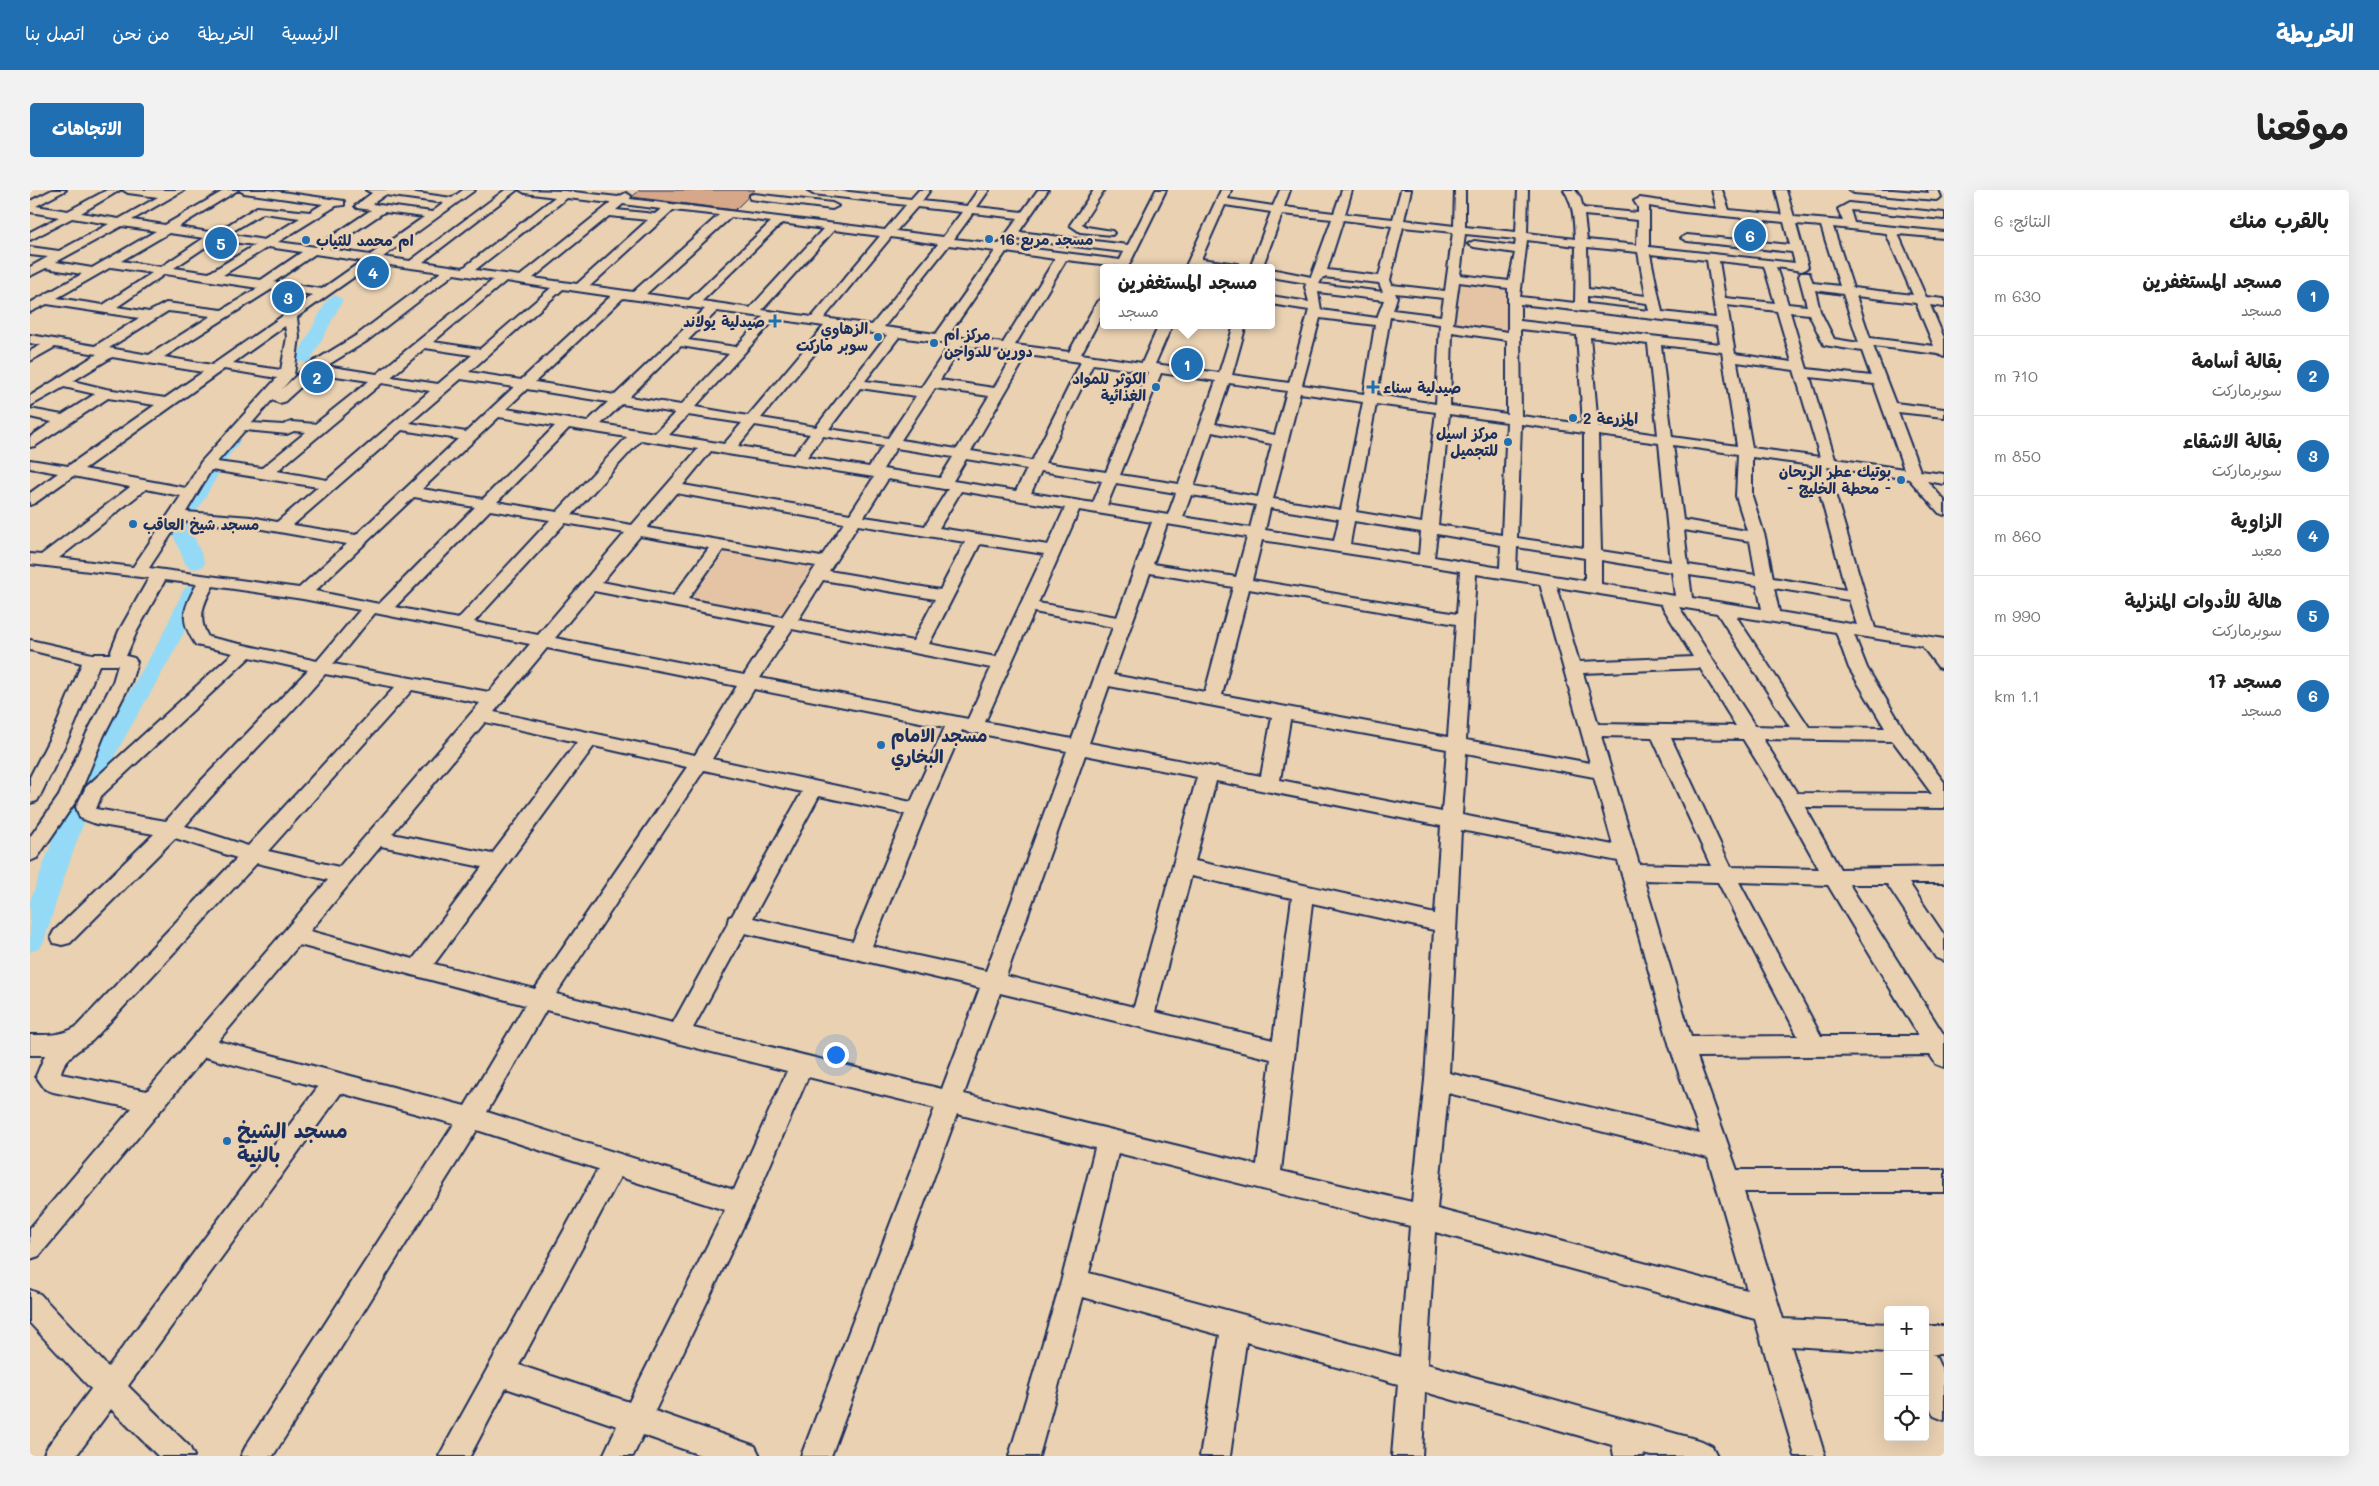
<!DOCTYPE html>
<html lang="ar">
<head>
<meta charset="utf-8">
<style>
  :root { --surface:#fff; --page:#f2f2f2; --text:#222; --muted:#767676; --line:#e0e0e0; --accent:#1f6fb2 }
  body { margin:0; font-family:Mali,"Playpen Sans Arabic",sans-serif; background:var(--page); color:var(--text); direction:rtl }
  .controls { position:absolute; right:15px; bottom:15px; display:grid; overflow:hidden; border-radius:5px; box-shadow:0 5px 20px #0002 }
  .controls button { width:45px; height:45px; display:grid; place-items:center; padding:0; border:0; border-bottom:1px solid var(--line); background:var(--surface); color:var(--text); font:25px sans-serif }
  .you { position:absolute; left:805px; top:864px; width:18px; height:18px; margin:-12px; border:4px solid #fff; border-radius:50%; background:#1a73e8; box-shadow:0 0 0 8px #1a73e833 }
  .badge { display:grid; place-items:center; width:32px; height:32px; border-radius:50%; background:var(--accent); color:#fff; font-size:16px; font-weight:700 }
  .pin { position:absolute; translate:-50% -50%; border:2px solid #fff; box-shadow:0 1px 5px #0006 }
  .popup { position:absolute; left:1070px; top:74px; width:175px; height:65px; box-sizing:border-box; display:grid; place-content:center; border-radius:5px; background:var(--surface); filter:drop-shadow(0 1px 4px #0005); font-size:16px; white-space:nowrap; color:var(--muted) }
  .popup b { font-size:19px; color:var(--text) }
  .popup::after { content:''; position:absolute; left:50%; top:100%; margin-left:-10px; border:10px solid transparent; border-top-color:var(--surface) }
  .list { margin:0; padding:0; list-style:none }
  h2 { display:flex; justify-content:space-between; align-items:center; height:65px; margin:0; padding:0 20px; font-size:21px }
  h2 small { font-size:16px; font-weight:400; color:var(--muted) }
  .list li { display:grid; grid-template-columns:32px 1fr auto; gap:15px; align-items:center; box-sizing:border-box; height:80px; padding:0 20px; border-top:1px solid var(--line) }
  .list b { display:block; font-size:19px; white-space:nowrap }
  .list p { margin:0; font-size:16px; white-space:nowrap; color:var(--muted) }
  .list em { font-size:16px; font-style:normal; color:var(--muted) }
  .icon { flex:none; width:28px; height:28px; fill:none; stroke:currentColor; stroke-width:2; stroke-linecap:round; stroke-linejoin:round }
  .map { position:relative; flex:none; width:1914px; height:1266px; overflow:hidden; direction:ltr; border-radius:5px }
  header { display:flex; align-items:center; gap:30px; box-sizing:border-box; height:70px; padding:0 25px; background:var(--accent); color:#fff }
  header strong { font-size:24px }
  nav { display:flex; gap:28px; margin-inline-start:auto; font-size:18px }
  .intro { display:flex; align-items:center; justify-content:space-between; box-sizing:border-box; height:120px; padding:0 30px }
  h1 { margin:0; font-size:35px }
  .button { padding:12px 22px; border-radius:5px; background:var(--accent); color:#fff; font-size:18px; font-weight:700 }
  main { display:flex; gap:30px; padding:0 30px }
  aside { flex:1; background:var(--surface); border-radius:5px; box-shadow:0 5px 20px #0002 }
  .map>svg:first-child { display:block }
  .built { fill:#e4c4a5 }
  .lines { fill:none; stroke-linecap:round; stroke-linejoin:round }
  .river { fill:#94daf6; fill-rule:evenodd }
  .building { fill:#d7a789; stroke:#1b2f5e }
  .minor-casing { stroke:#1b2f5e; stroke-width:4 }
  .minor { fill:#e9d1b1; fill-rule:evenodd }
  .poi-dot { fill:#1f6fb2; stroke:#e9d1b1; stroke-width:2 }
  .labels { text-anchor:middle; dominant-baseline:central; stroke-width:5; stroke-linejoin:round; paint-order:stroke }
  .far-poi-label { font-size:15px; font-weight:bold; fill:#1b2f5e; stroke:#e9d1b1; text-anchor:start }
  .poi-label { font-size:18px; font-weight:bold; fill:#1b2f5e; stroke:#e9d1b1; text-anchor:start }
  .near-poi-label { font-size:21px; font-weight:bold; fill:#1b2f5e; stroke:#e9d1b1; text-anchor:start }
</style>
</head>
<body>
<header>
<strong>الخريطة</strong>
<nav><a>الرئيسية</a><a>الخريطة</a><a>من نحن</a><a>اتصل بنا</a></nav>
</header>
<div class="intro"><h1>موقعنا</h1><a class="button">الاتجاهات</a></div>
<main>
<aside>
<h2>بالقرب منك<small>النتائج: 6</small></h2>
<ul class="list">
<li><span class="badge">1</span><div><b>مسجد المستغفرين</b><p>مسجد</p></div><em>630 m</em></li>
<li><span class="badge">2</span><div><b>بقالة أسامة</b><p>سوبرماركت</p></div><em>710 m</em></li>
<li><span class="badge">3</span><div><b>بقالة الاشقاء</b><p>سوبرماركت</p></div><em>850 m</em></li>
<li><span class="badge">4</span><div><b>الزاوية</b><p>معبد</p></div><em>860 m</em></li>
<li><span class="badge">5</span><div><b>هالة للأدوات المنزلية</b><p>سوبرماركت</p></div><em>990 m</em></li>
<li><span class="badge">6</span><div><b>مسجد 17</b><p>مسجد</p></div><em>1.1 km</em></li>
</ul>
</aside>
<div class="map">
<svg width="1914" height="1266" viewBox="0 0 1914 1266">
  <rect width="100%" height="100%" fill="#e9d1b1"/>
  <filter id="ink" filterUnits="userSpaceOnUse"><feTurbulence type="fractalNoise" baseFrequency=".02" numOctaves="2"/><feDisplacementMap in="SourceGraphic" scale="10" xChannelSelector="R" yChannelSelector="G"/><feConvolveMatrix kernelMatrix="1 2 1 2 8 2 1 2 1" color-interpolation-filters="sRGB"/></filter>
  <g filter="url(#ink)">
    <path class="built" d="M1428,92l53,7 -5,45 -55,-8z
      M697,360l89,16 -33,51 -93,-17z"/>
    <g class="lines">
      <path class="river" d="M305,105l8,5 -31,58 -2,4h-12l-2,-4 31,-58z
        M201,247l6,1 3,4 -12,15 -28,49 -3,4 -7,2 -7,-2 -3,-4c10,-17 32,-65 51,-69z
        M149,329l7,2 3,4 16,38 -3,4 -7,2 -7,-2 -3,-4 -16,-38 3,-4z
        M163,395l7,2 3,4c-26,64 -66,120 -97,182 -27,54 -44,111 -62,168l-4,7 -10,4v-51l33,-89 20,-41 78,-133 22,-47 3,-4z"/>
    </g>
    <path class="building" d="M610,0h115l-6,4 -1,3 -13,13 -103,-13z"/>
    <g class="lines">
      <g class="minor-casing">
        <path id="minor" d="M22,0h14l-30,16 32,5 39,-21h13l-39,23 38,6 39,-22 -30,-4 -5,-3h61l-52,30 33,5 60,-35h13l-60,37 37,6 42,-26 53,5 13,-8 -79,-11 -5,-3h29l76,11v4l-8,1 -58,36 38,5 55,-37 -14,-2 -2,-2 17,-13 -6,-3h29l57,8 11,-8h12l-92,67 27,4 95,-71h12l-94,72 40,6 92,-71 -30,-4 -5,-3 45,1 53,6 8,-4 5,3 -1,3 255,31 21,-25 -93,-11 -5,-3 24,-1 79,9 8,-9h11l-8,11 45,5 11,-16h11l-12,17 45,5 16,-22h10l-29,42 109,13 28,-55h10l-38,77 -62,-7 -51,85 54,7 28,-50 6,-4v15l-22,41 61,9 17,-38h13l-17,39 64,9 15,-48h12l-14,50 57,8 20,-73 -38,-6v-8l38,6 -4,-15 2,-4 -36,-6v-8l40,8 21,-58 -50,-5 -20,54h-12l21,-56 -46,-7 -24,54 36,5 6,4h-58l36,-78h10l-3,9 45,7 7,-16h10l-6,17 50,6 8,-23h10l-7,24 48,5 8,-29h10l-7,30 50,6 1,-36h10v37l51,5 2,-42h10l-1,43 48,6c-1,-18 -1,-34 -11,-49h11l5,7 3,11 55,5v-6l-4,-6 6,-3 77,11 -5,-19h10l7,20 53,5 -6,-25h10l8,27 49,4 -5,-12 11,-6 95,10v6l-94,-9 4,13 90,9v6l-46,-4 28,63 18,2v8l-14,-2 14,33v19l-6,-3 -65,-8 22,57 49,6v8l-46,-5 22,59 24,3v10l-17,-3 17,19v15l-5,-2 -30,-34 -82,-12 48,161 69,11v30l-6,-2 -16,-21 -68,-11 13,33 38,63 39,51v26l-139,-1 35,62 104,-2v16h-35l35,52v26l-8,-3 -49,-74h-38l95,151v32l-8,-3 -6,-9 -233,2 40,113h207v22h-200l39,127 105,5v28l-97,-6 34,110h-30l-40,-137 -320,-87 -8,132 275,77 10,5 5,10h-66l-8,-2 1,2h-30l-2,-11 -187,-53 -3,64h-30l6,-72 -152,-42 -16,114h-30l20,-121 -137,-38 -44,159h-30l52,-174 34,-134 -138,-34 -126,342h-30l134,-348 -127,-31 -58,135 -95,199 100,35 5,10h-57l-60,-21 -10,21h-30l14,-30 -111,-38 -36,68h-31l159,-287 -121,-39 -204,326h-32l5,-10 208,-322 -113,-31 -213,293 61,60 5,10h-36l-47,-47 -35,47h-33l5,-10 43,-57 -61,-66v-33l10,4 68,73 210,-280 -113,-30 -166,199 -9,3v-31l102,-120 -79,-16 -8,-3 -9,-13 9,-21h-15v-20c16,0 32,1 46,-8l161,-169 -62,-20 -105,105 -8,2 -8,-2 -3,-6 3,-6 100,-97 -58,-10 -16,-6 -4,-11 10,-20 147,-134 -37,-8c-17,-25 -13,-36 1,-61l-32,-4 -28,51 -11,25 8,2 3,4 -6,20 -27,53 -26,63 -41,60 -7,3v-24l29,-41 27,-61 27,-53 5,-17h-19l-25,61 -34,70 -3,5 -7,2v-26l26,-51 26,-63 -52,-13v-10l62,14h18l9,-23 30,-53 -119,-14v-10l11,1 89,-68 -57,-11 -38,27 -5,2v-12l28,-20 -28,-5v-8l38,6 87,-61 -47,-7 -73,48 -5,1v-10l22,-15 -22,-5v-8l32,6 33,-21 -31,-7 -34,19v-10l67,-42 -42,-7 -25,14v-10l11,-6 -11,-2v-8l65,11 44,-28 -92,-14 -17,8v-9l52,-29 -36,-6 -16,8v-9l18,-10 -18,-2v-8l29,4 50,-27 -37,-6 -42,22v-8l29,-15 -29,-5v-11zM355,5l59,8 -12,9 -60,-8zM537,8l44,5 -91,73 -45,-6zM593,14l38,5 -6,5 -39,-4zM1619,16l35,6 100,10 6,23 -103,-10 -6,3 6,3 105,11 3,11 -146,-16zM887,17l45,5 -19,25 -47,-6zM643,20l46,5 -86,77 -43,-6zM354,22l40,5 -54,38 -41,-6zM233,23l37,5 -36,22 -36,-6zM943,23l45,5 -19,26 -45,-5zM1554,25l54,5 -1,25 -50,-5zM579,26l39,4 -71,64 -44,-6zM701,27l40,5 -82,78 -43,-6zM1313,30l49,6 -13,50 -52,-6zM752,33l41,6 -73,79 -48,-7zM1766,34l25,2 19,60 -27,-3 -4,-10h-8l-2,3 8,30 -19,-2 -12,-37 26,4 6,-4zM92,36l34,5 -64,37 -36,-6zM1373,37l50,5 -8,59 -53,-6 -2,-5zM1803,37l53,6 27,62 -60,-7zM804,40l46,6 -68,81 -50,-7zM139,43l35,5 -43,29 -40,-6zM1435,44l51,5 -1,7 -41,-5 -6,3 6,3 41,6 -6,28 -49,-6zM861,47l47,7 -66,81 -48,-7zM985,49l109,13 -4,8 -110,-14zM186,50l39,5 -46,28 -35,-5zM1497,50l49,6 -1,57 -55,-6zM919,55l46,6 -59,83 -52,-7zM238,57l34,5 -41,28 -38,-5zM1557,57l51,5 8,44 -58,-7zM976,62l49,7 -52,84 -55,-7zM285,64l47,7 -40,28 -48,-7zM1620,64l57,6 9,58 -54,-6zM1689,71l45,5 11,37 -50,-5zM344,73l67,9 -84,63 -49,30 -26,24 12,-14 5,-38 -2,-20zM81,77l41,6 -49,32 -46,-7zM135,84l93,14 -36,22 -56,-7 -17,9 -32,-5zM424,84l39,6 -116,94 -51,-8 41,-25zM1293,87l56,6 4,9 -64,-8zM476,91l45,7 -71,61 -47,-7zM1429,92l49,6v44l-55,-8zM242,99l41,6 -101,70 -48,-8zM533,99l48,7 -90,84 -52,-8zM1785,100l28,4 16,49 -25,-4 -14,-28zM1288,102l66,8 -7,18 -56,-8zM1365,103l49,5 -3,18 -48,-6 4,-13zM1557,106l60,7 2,8 -62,-7zM1826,106l60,7 18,43 -64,-8zM593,108l82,11 -90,86 -80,-13zM1490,114l197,22 3,18 -200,-23zM1697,115l50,6 15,51 -57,-8zM138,121l43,5 -62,39 -40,-7zM687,121l46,6 -27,30 -48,-7zM1760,122l19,2 15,31 38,6 9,25 -64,-7zM1360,127l50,7 -4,80 -59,-9zM1290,128l55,7 -11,69 -62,-9zM745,129l49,7 -76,90 -53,-9zM255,136l2,11 -6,33 -48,-7zM806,138l51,7 -71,92 -55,-9zM1490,139l57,6 6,89 -62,-8zM1422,142l55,8v74l-57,-8zM869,147l51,7 -29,44 -56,-7zM1560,147l58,7 10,91 -60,-9zM932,155l53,8 -21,35 -54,-8zM1631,155l61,7 15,94 -65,-9zM651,156l48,8 -48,51 -52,-8zM395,158l47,7 -34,29 -47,-7zM997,165l54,7 -49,99 -61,-10zM82,167l91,15 -38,26 -59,-9 -33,-8zM1707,172l57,8 26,87 -68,-9zM1063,174l55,8 -42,100 -61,-9zM194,179l53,9 -76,84 -15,26 -102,-19zM286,183l53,8 -54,43 -24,-2 -8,3 -31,-2 20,-23 7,3 5,-1zM1131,183l55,8 -37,103 -59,-9zM1780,187l64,7 30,85 -69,-10zM431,189l53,8 -48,45 -56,-9zM352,193l48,8 -103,89 -50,-9zM1199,193l58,8 -12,44 -60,-11zM830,198l56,8 -28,42 -59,-9zM905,198l54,8 -32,53 -56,-9zM497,199l81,13 -21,20 -81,-13zM1270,203l63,9 -22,108 -68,-11zM592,214l53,9 -20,20 -54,-9zM1346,214l60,8 -14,111 -66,-11zM1419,224l58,8 -5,113 -64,-10zM658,225l54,8 -18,21 -55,-9zM469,227l56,9 -72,73 -61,-10zM1491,234l63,9v115l-67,-10zM725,235l55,9 -16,21 -56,-9zM539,238l58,9 -70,75 -60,-10zM215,240l42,4 7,-3 12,1 -44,36 -45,-6zM372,240l56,9 -102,96 -63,-10zM1182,242l60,12 -14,53 -64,-11zM1568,245l61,8 12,119 -70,-11zM793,246l60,10 -14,21 -62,-10zM611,250l57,9 -66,76 -60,-10zM1643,255l65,9 -2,42 11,35 -64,-11zM866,258l57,9 -13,21 -57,-9zM681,261l16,3 147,23 -24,37 -167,-29zM1722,267l60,8 34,125 -73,-12 -8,-41 -13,-41zM936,269l61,10 -11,22 -63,-10zM181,280l107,17 -41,35 -26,-5 -65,-5zM1011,281l61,10 -9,22 -62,-10zM858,289l56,10h4l-23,37 -61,-9zM1086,293l60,10 -8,22 -61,-10zM116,299l35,7 -48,71 -74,-9zM931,301l104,17 -17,37 -109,-17zM646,303l168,30 -23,34 -174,-29zM1161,305l65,10 -6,23 -67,-11zM384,307l61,10 -96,97 -64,-13zM1240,318l69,11 -5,22 -69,-11zM460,320l60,10 -92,99 -63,-12zM1049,320l73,12 -35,95 -79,-14zM150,331l71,6 96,17 -48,44 -150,-20zM1324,331l67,11 -2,23 -69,-11zM535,333l60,10 -87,102 -64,-13zM1137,334l80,13 -11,40 -83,-13zM828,335l107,17 -25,48 -111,-19zM1654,340l66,11 6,34 -68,-10zM1407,344l64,11 -1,23 -66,-11zM610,346l69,12 -36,48 -71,-14zM1232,350l198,31 -3,43 -205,-34zM950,354l64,10 -48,103 -67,-13zM1487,357l68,11v23l-69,-11zM693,360l93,16 -34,51 -94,-18zM1571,370l71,12 3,24 -74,-12zM1120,383l83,14 -28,105 -92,-17zM1446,384l64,10 50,179 -124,-23zM1659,385l68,10 5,24 -70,-11zM793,390l112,19 -22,42 -115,-21zM183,396l90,13 57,11 -43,51 -109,-24c-11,-19 -5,-33 5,-51zM1527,397l104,17 32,53 -114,5zM1744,398l75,12 8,25 -78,-13zM1219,399l207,35 -8,113 -226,-42zM564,401l182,35 -32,49 -189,-37zM1649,417l38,6 73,114 -35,-1zM1004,422l79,15 -41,112 -87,-17zM345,423l155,31 -41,48 -156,-28zM1706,426l100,16 13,36 36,60 -76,-1zM762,439l199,39 -23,51 -208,-41zM517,458l190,38 -42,69 -201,-43zM220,467l58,13 -107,111 -35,40 -70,-12 5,-13zM1670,478l36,58 -138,-2 -15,-51zM295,484l70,13 -147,159 -63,-20c45,-53 96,-100 140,-152zM1079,496l163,31 -11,59 -172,-33zM724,499l191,38 -34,75 -199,-43zM382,500l68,13 -141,164 -71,-16zM1260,530l157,29 -5,63 -162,-32zM455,532l92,20 -85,112 -100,-20zM932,540l11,4 4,-1 90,18 -81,220 -114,-25 55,-136zM1571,546l51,1 59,129 -72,-2zM1641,548l72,1 39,63 37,67 -88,-2zM1733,549l130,2 39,53 -135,-1zM564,556l93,21 -152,222 -101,-25zM1436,563l128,24 19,68 -151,-30zM1055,565l112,22 -63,230 -128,-31zM674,580l98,22 -70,124 -3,1 -2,8 -54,98 -117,-29zM1186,591l225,45 -6,88 -240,-53zM789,606l86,18 -52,127 -100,-23zM1431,640l157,31 52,186 30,87 -251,-61zM351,656l101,21 -69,92 -103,-28zM227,673l71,17 -181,211 -86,-17c1,-14 20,-26 31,-33zM1161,686l101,22 -19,142 -118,-28zM1614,690l74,2 80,154 -107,1zM1709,692l89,3 91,151h-98zM1282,713l122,27 -9,150 -13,122 -131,-31zM715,743l235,55 -38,101 -249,-61zM269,755l226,60 -60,101 -247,-65zM970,803l271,66 -14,106 -293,-71zM516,820l241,61 -53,119 -247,-78zM1418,903l260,65 39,132 -310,-81zM1088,963l292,73 -10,131 -311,-84zM590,987l105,33 -96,192 -110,-37z
          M1064,0h10l-22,34 5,3 25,4 2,2 -2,2 -32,-3 -10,-7z
          M1819,0h43l37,3 -1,-3h10l3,7 -5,3 -82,-7z
          M724,4l78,9 6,3 -6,3 -82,-10v-4z
          M1895,1136h19v28h-13l4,1 9,20v45l-10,-4 -9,-19z"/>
      </g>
      <use href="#minor" class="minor"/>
    </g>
  </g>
  <g class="poi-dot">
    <circle cx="959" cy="49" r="5"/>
    <circle cx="276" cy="50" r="5"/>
    <path d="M742.5 123.5h5v5h5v5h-5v5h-5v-5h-5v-5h5z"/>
    <circle cx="848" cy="147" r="5"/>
    <circle cx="904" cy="153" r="5"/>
    <circle cx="1126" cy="197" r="5"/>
    <path d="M1340.5 189.5h5v5h5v5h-5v5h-5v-5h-5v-5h5z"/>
    <circle cx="1543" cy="228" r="5"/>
    <circle cx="1478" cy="252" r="5"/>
    <circle cx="1871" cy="290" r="5"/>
    <circle cx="103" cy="334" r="5"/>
    <circle cx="851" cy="555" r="5"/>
    <circle cx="197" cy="951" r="5"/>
  </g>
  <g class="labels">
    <g class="far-poi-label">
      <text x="969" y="49">مسجد مربع 16</text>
      <text x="286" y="50">ام محمد للثياب</text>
      <text x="735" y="131" text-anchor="end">صيدلية يولاند</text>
      <text x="838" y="138" text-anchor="end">الزهاوي<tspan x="838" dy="17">سوبر ماركت</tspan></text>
      <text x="914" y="144">مركز ام<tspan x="914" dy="17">دورين للدواجن</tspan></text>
      <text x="1116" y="188" text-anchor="end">الكوثر للمواد<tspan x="1116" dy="17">الغذائية</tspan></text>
      <text x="1353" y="197">صيدلية سناء</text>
      <text x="1553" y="228">المزرعة 2</text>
      <text x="1468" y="243" text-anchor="end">مركز اسيل<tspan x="1468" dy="17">للتجميل</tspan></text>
      <text x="1861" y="281" text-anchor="end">بوتيك عطر الريحان<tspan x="1861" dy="17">- محطة الخليج -</tspan></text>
      <text x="113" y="334">مسجد شيخ العاقب</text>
    </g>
    <g class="poi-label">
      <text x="861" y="545">مسجد الامام<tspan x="861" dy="21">البخاري</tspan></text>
    </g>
    <g class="near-poi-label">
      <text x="207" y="939">مسجد الشيخ<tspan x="207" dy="24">بالنية</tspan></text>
    </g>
  </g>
</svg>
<div class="controls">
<button>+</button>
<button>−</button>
<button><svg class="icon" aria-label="locate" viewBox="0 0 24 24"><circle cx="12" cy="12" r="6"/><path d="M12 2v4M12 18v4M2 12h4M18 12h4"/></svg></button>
</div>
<div class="you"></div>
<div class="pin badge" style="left:1157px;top:174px">1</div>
<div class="popup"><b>مسجد المستغفرين</b>مسجد</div>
<div class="pin badge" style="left:287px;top:187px">2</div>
<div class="pin badge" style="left:258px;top:107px">3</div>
<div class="pin badge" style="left:343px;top:82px">4</div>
<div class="pin badge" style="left:191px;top:53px">5</div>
<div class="pin badge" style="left:1720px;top:45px">6</div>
</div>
</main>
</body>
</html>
